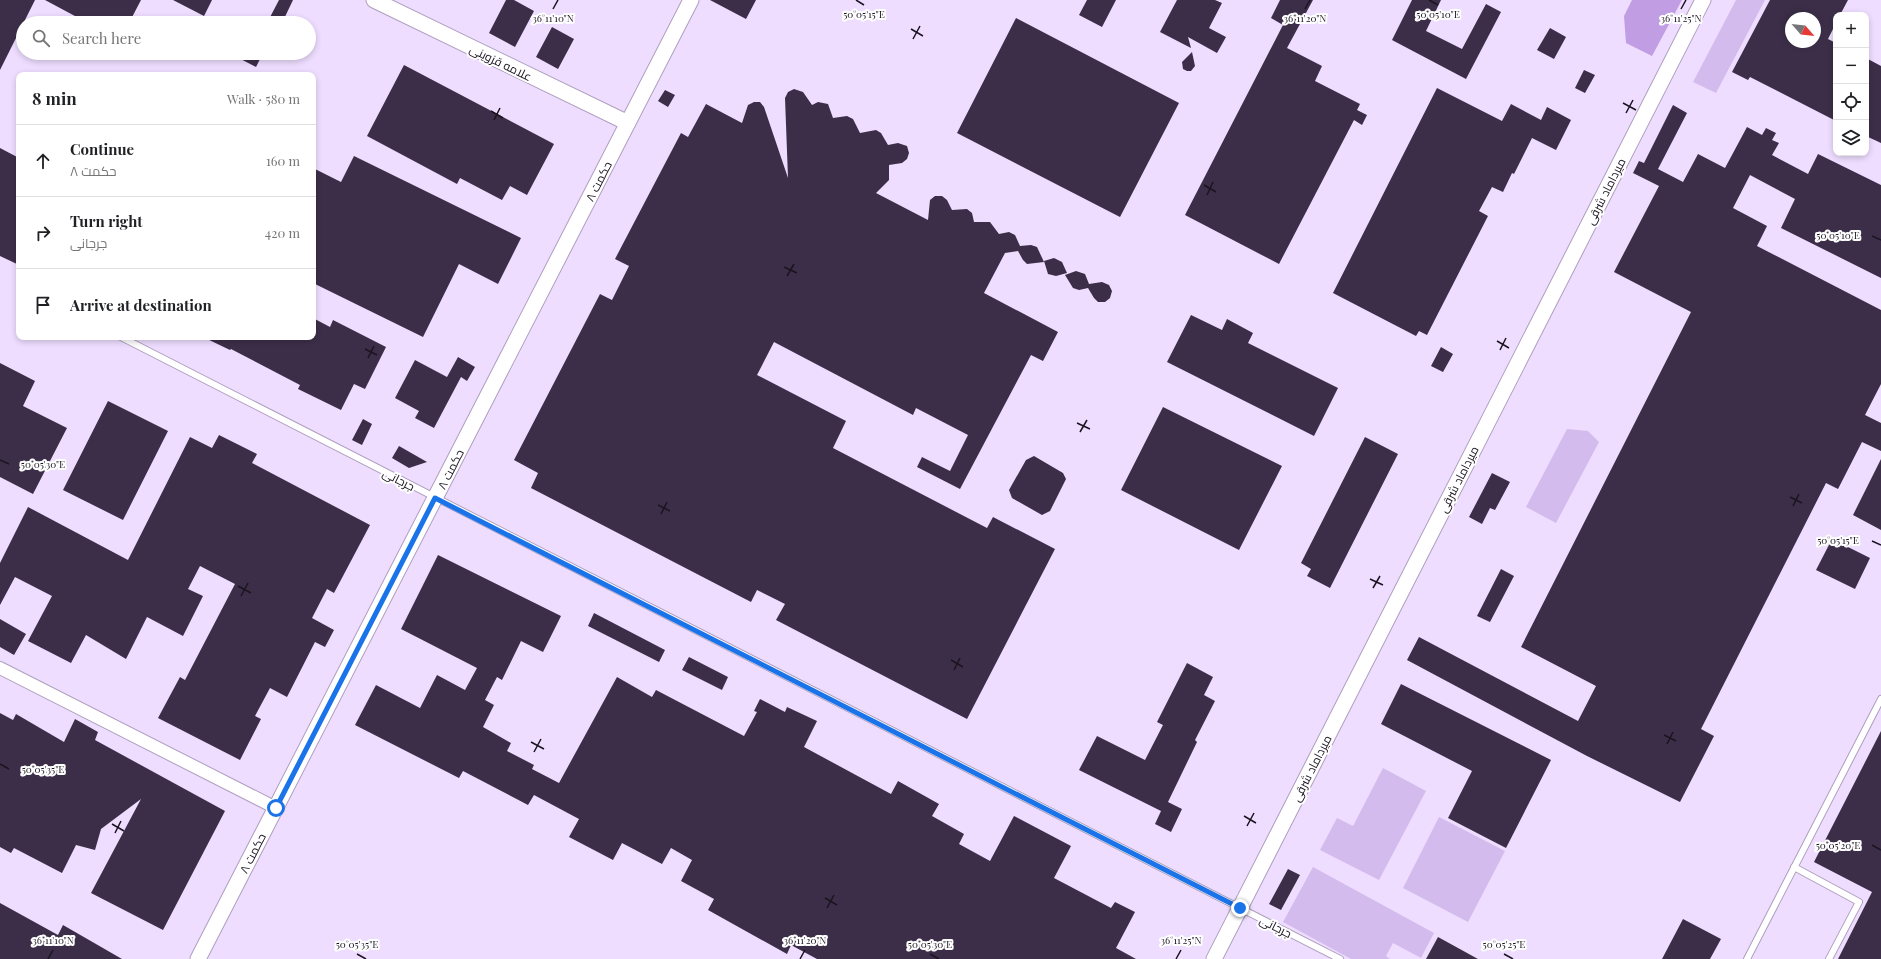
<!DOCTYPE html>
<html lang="en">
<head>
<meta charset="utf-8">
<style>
  :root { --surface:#fff; --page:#f2f2f2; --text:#202124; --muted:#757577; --line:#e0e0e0 }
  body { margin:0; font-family:"Playfair Display",Cairo,serif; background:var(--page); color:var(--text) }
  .controls { position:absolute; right:12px; top:12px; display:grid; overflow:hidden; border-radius:8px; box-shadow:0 2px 6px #0003 }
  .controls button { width:36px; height:36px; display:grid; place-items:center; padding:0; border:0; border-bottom:1px solid var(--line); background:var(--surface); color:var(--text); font:20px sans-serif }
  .compass { position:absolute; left:1785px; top:12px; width:36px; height:36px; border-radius:50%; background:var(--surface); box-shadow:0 2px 6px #0003; rotate:118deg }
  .stop { position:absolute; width:12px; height:12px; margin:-9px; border:3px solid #1a73e8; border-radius:50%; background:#fff }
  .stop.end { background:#1a73e8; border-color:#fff; box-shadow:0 1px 4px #0008 }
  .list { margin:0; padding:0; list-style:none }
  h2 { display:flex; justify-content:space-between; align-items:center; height:52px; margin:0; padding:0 16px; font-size:17px }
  h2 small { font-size:13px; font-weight:400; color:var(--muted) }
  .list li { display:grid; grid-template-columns:26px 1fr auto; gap:12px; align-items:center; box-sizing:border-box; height:72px; padding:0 16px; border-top:1px solid var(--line) }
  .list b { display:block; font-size:15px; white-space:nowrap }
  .list p { margin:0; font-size:13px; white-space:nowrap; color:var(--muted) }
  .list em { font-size:13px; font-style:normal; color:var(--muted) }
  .icon { flex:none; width:22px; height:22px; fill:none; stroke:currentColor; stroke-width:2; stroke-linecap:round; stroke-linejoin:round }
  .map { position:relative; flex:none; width:1881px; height:959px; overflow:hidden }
  .search { position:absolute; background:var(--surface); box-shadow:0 2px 6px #0003; left:16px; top:16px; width:300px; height:44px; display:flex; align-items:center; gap:10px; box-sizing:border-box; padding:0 14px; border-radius:22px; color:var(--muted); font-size:15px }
  .panel { position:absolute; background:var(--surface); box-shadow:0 2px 6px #0003; left:16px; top:72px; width:300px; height:268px; border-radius:8px }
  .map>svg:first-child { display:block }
  .green { fill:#d4bbed }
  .forest { fill:#c19de3 }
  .building { fill:#3c2e48; fill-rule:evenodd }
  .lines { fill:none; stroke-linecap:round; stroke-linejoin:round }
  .service-casing { stroke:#ae9fbe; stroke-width:8 }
  .minor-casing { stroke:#ae9fbe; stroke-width:14 }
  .tertiary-casing { stroke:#ae9fbe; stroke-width:17 }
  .service { stroke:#fff; stroke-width:6 }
  .minor { stroke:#fff; stroke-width:12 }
  .tertiary { stroke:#fff; stroke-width:15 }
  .route { stroke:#1a73e8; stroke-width:5 }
  .ticks { fill:none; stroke:#1a141f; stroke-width:1.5 }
  .labels { text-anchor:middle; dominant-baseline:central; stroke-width:4; stroke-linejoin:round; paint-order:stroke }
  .street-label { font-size:12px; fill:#1a141f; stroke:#fff }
  .ticks-label { font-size:10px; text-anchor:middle; fill:#1a141f; stroke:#fff; stroke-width:4; stroke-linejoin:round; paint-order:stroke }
</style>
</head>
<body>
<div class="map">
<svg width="1881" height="959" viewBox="0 0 1881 959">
  <rect width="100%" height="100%" fill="#edf"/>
  <path class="green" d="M1736,0h29l-49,93 -23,-11z
    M1567,429l21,2 11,11 -43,81 -30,-16z
    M1383,768l43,23 -47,89 -59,-30 17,-32 16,8z
    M1439,817l66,34 -37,71 -65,-34z
    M1313,867l121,66 -13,25 -28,-15 -7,13 4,3h-39l-68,-37z"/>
  <path class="forest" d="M1632,0h50l-30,56 -26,-13 -2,-27z"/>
  <path class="building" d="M0,0h35l-35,70z
    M45,0h96l-12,23h-41z
    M173,0h39l-8,16z
    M279,0h14l-11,23h-15z
    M506,0h8l20,11 -19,36 -26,-14z
    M710,0h46l-10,19z
    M1087,0h29l-14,27 -23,-12z
    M1177,0h38l7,3 -13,25 17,9 -9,16 -29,-16 3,11 -31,-16z
    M1280,0h33l-26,48 35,18 -7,15 45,23 -3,6 10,5 -5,10 -8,-5 -75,144 -94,-49 98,-190 -12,-7z
    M1412,0h29l-15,31 36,18 24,-45 15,8 -35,67 -74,-39z
    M1770,0h78l-8,15h-4v8l-8,16 8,4v78l-86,-44 -2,3 -16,-8zM1791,18h24v24h-24z
    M1016,18l163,85 -59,114 -163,-84z
    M552,27l22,12 -16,30 -22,-12z
    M1550,28l16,9 -12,22 -17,-9z
    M1192,52l3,14 -4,5h-4l-4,-2 -1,-7z
    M229,53h34l-7,14z
    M1866,58l15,8v77l-15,-7z
    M404,65l150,79 -27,51 -17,-9 -8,14 -42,-22 -3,6 -90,-48z
    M1584,70l11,5 -10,18 -10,-5z
    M1437,88l65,33 9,-17 30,16 6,-13 24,13 -15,30 -24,-12 -18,36 -2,-1 -9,19 -11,-5 -13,24 9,5 -61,119 -8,-4 -3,5 -83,-43z
    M794,89l9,3 9,13 6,-3 10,2 5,14 14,-2 6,3 7,14 16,-3 5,3 7,12 10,-2 9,3 2,7 -2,6 -5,4 -13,2v15l-13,13 52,27 2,-20 5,-4h7l5,4 5,10 15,-1 5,4 2,9h16l9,12 10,-2 6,3 5,11 11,-1 6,2 7,15 -17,2 -4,-4 -5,-9 -13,2 -21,40 74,39 -15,29 -12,-6 -71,134 -43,-22 5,-10 28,14 18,-36 -52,-27 -3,7 -139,-73 -17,33 89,46 -13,27 154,80 6,-11 62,32 -88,170 -191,-99 9,-16 -28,-14 -6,12 -220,-114 7,-15 -24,-13 86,-166 12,6 17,-34 -14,-7 66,-126 7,4 18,-33 36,19 6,-18 6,-3h6l4,5 24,71 -3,-80 3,-6z
    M665,90l10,5 -7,12 -10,-6z
    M1673,105l14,8 -29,56 25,13 15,-28 27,14 22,-41 15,8 4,-7 10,5 -4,7 7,3 -7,12 36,19 10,-20 63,31v93l-100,-50 14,-29 -45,-24 -17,33 34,18 -10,20 124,64v74l-16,31 16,8v28l-19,-9 -24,47 -12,-6 -125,246 13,7 -34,66 -93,-46 -180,-96 12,-23 159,84 18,-35 -75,-39 170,-335 -77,-40 45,-86 -26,-13 6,-12 5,2z
    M0,148l19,10v107l-19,-9z
    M354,156l167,82 -23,46 -39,-20 -36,73 -110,-54v-115l28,14z
    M1054,258l8,4 5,11 -11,3 -8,-2 -4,-13z
    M1076,271l9,3 4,10 13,-2 7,3 3,6 -2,7 -5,4h-7l-4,-4 -6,-10 -9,2 -6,-2 -8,-13z
    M1191,315l31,15 5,-11 26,14 -5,10 90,45 -24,48 -147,-74z
    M313,318l17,9 3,-7 53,27 -21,42 -11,-5 -13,26 -43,-21 2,-4 -69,-36 -1,1 -27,-13h110z
    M1441,347l12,7 -10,18 -12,-6z
    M458,357l17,10 -8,14 -6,-4 -27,51 -19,-10 4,-7 -24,-13 20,-38 32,17z
    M0,363l35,18 -12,25 44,22 -34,66 -33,-17z
    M108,401l60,30 -45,89 -60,-30z
    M1163,407l119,59 -43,84 -118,-60z
    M363,419l9,5 -10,21 -10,-5z
    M219,435l38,19 -5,9 118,62 -36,68 -7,-4 -15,29 22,12 -9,17 -10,-5 -28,55 -17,-9 -15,28 6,3 -21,41 -82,-42 22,-41 5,3 50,-96 -35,-18 -12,23 15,7 -20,40 -36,-19 -21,42 -40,-24 -15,28 -43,-22 24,-45 -37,-19 -15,28v-42l28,-56 100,53 62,-123 22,11z
    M1365,437l33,17 -68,134 -23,-12 4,-7 -10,-6z
    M399,446l28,16 -18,6 -17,-10z
    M1034,456l29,17 3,6 -16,32 -8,4 -30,-17 -3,-8 17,-30z
    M1881,459v71l-28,-15z
    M1492,473l18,9 -15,28 -5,-2 -8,16 -13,-7z
    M1832,539l38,19 -15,31 -39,-19z
    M438,555l123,61 -18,36 -22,-11 -19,39 -5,-3 -12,23 9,5 -11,22 28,16 -4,8 27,14 -2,4 27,14 58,-106 35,20 4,-7 88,46 13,-24 -3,-1 6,-12 25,13 2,-5 30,14 -13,26 87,47 7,-13 41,23 -7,12 32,18 -5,10 31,17 24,-45 57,30 -17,32 57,30 4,-6 20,10 -19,36 20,11h-319l-26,-14 -4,9 -79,-44 6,-11 -33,-18 11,-21 -21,-12 -9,16 -40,-21 -9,17 -44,-23 10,-18 -45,-24 -6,10 -65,-34 -4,7 -104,-53 21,-40 44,23 17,-33 28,15 12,-22 -76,-39z
    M1501,569l13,7 -24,46 -13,-6z
    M594,613l71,37 -6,12 -71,-36z
    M0,619l26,15 -12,21 -14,-8z
    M689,657l39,20 -6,13 -40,-20z
    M1187,663l26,14 -9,18 11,6 -20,39 2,2 -29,60 14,7 -11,23 -16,-8 6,-13 -82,-41 18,-34 48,24 18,-35 -6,-3z
    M1401,684l150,76 -45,88 -58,-30 24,-47 -91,-47z
    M0,713l13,7 3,-6 48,28 11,-23 23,13 -3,8 130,71 -62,119 -72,-37 50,-94 -40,30 -6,21 -19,-5 -14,28 -48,-25 -3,5 -11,-6z
    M1881,731v228h-43l34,-67 -58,-30z
    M1288,869l12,6 -19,35 -12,-6z
    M0,903l58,32 5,-10 59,34h-122z
    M1683,919l38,20 -11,20h-48z
    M1438,937l40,22h-52z"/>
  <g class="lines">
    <g class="service-casing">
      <path id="service" d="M121,337l1219,622
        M1794,867l65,35 -30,57
        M1747,959l134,-260"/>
    </g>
    <g class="minor-casing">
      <path id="minor" d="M0,668l276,140"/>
    </g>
    <g class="tertiary-casing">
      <path id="tertiary" d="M374,0l254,123
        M198,959l493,-959
        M1214,959l489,-959"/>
    </g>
    <use href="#service" class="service"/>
    <use href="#minor" class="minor"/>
    <use href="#tertiary" class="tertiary"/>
  </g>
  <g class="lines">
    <path class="route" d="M276,808l159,-310 805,410"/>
  </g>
  <path class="ticks" d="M856,0l8,5M1429,0l9,5M553,9l5,-9M1305,9l5,-9M1681,9l5,-9M911,29l12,7M913,39l7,-13M1623,103l13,7M491,111l12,7M1626,113l7,-13M494,120l6,-12M1204,185l12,7M1207,195l6,-13M1872,236l9,4M784,267l13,6M787,276l7,-12M1497,341l12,7M365,349l12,6M1500,350l6,-12M368,358l6,-12M1077,423l13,6M1080,432l7,-12M0,460l9,4M1790,497l12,6M658,505l12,6M1793,506l6,-12M661,514l6,-12M1872,541l9,4M1370,579l13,6M238,586l13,7M1373,588l7,-12M241,596l7,-13M951,660l12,7M954,670l6,-12M1664,735l12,6M531,742l13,7M1667,744l6,-12M534,752l7,-13M0,764l9,5M1244,816l12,7M112,824l12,7M1247,826l7,-13M115,833l6,-12M1872,845l9,5M825,898l12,7M827,908l7,-13M357,954l9,5M930,954l9,5M1504,954l9,5M48,959l5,-9M800,959l5,-9M1176,959l5,-9"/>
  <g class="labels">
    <g class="street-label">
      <text transform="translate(501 62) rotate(26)">علامه قزوینی</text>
      <text transform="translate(598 181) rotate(-63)">حکمت ۸</text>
      <text transform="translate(1605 191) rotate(-63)">میرداماد شرقی</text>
      <text transform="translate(450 469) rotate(-63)">حکمت ۸</text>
      <text transform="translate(399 479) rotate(27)">جرجانی</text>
      <text transform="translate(1458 479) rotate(-63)">میرداماد شرقی</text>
      <text transform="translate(1311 768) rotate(-63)">میرداماد شرقی</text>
      <text transform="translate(252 853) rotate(-63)">حکمت ۸</text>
      <text transform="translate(1276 926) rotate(27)">جرجانی</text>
    </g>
  </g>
  <g class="ticks-label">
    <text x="864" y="18">50°05'15"E</text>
    <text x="1438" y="18">50°05'10"E</text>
    <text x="553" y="22">36°11'10"N</text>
    <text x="1305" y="22">36°11'20"N</text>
    <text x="1681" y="22">36°11'25"N</text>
    <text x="1838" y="239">50°05'10"E</text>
    <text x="43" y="468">50°05'30"E</text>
    <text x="1838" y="544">50°05'15"E</text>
    <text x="43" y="773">50°05'35"E</text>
    <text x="1838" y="849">50°05'20"E</text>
    <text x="53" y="944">36°11'10"N</text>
    <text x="805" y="944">36°11'20"N</text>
    <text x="1181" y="944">36°11'25"N</text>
    <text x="357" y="948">50°05'35"E</text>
    <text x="930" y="948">50°05'30"E</text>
    <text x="1504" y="948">50°05'25"E</text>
  </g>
</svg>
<div class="controls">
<button>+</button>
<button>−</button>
<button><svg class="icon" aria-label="locate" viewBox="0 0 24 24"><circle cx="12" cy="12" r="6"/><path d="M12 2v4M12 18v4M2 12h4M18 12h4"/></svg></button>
<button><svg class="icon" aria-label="layers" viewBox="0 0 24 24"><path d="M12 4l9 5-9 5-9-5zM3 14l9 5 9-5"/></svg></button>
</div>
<svg class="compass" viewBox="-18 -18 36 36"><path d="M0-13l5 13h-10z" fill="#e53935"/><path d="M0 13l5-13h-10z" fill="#757577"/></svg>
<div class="stop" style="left:276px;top:808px"></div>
<div class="stop end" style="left:1240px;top:908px"></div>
<div class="search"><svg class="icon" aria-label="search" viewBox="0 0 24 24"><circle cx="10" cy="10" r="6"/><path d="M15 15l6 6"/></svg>Search here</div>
<section class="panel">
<h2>8 min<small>Walk · 580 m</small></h2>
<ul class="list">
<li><svg class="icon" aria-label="ahead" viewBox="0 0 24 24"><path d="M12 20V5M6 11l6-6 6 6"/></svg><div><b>Continue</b><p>حکمت ۸</p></div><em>160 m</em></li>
<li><svg class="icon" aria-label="right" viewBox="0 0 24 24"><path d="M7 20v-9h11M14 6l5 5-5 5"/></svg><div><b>Turn right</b><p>جرجانی</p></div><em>420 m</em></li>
<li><svg class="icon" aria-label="arrive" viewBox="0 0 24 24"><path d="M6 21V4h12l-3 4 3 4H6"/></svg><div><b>Arrive at destination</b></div></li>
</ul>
</section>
</div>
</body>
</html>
